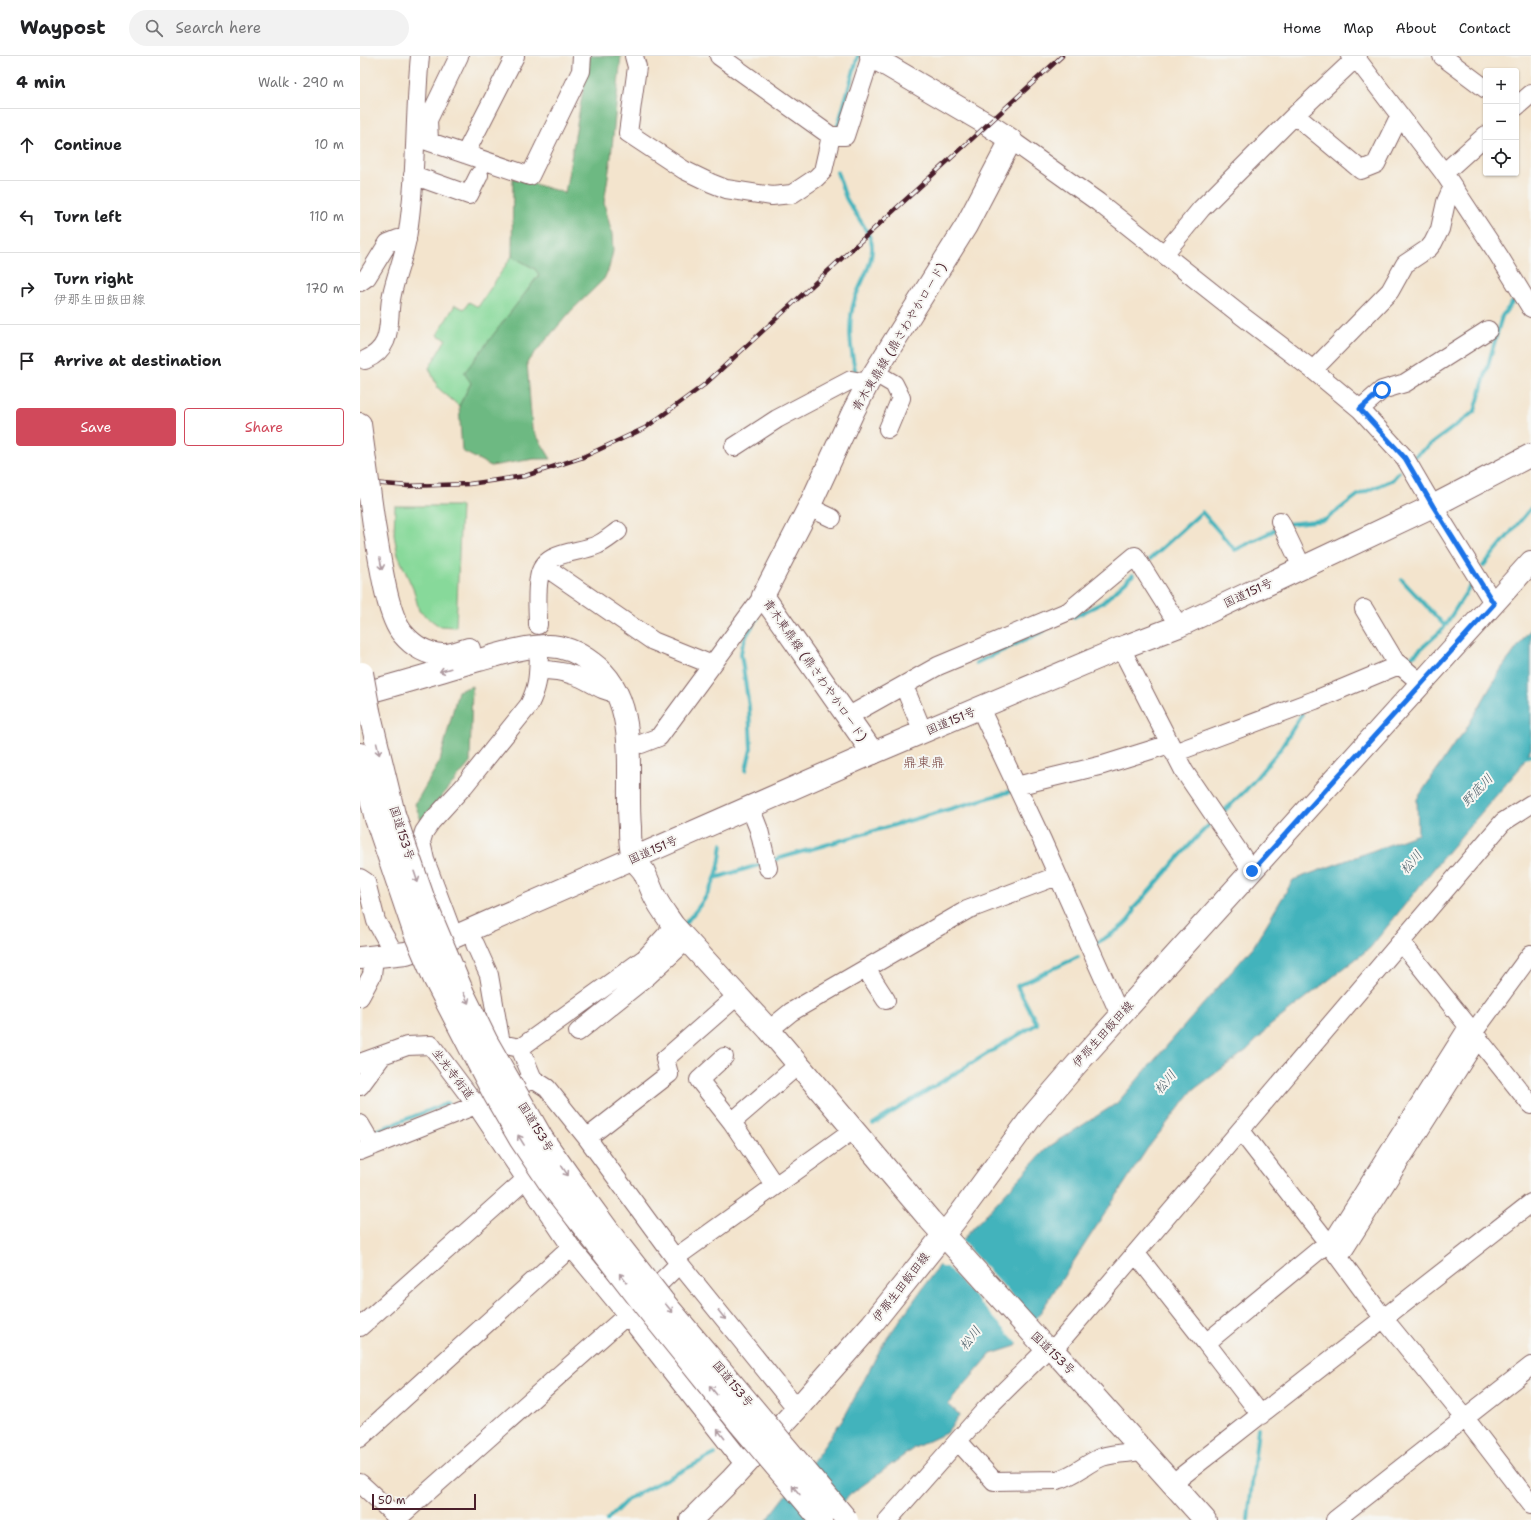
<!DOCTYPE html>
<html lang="en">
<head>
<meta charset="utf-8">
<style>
  :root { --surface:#fff; --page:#f2f2f2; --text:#202124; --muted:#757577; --line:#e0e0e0; --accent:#d1495b }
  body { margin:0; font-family:"Shantell Sans","Klee One",sans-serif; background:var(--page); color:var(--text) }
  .controls { position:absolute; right:12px; top:12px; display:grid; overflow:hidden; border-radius:4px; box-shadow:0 1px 3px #0004 }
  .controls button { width:36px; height:36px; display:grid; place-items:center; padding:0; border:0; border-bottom:1px solid var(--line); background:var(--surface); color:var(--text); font:20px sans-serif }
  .scale { position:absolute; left:12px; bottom:10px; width:104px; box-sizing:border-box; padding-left:4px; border:2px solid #4a1f2b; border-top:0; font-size:11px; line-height:14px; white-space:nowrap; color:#4a1f2b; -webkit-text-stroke:3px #f6f6f2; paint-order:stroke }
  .stop { position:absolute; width:12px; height:12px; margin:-9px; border:3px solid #1a73e8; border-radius:50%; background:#fff }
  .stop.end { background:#1a73e8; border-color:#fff; box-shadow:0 1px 4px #0008 }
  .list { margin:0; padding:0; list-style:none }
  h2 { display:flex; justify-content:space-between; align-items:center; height:52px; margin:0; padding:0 16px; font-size:17px }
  h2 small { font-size:13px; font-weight:400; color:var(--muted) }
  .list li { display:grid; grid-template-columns:26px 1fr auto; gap:12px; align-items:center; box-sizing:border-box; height:72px; padding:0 16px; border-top:1px solid var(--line) }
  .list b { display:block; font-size:15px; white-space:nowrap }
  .list p { margin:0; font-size:13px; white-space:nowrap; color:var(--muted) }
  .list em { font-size:13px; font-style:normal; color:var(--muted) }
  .actions { display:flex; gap:8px; padding:12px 16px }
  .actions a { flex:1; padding:9px 0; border:1px solid var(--accent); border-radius:4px; text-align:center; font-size:14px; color:var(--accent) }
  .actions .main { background:var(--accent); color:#fff }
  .icon { flex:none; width:22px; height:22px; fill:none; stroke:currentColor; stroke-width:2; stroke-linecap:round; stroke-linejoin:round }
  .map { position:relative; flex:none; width:1171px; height:1464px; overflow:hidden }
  header { display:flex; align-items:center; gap:24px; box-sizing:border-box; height:56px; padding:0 20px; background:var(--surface); border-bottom:1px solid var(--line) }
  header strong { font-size:19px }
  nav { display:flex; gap:22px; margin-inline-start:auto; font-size:14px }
  .search { width:280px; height:36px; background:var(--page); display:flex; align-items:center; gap:10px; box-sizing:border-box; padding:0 14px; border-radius:22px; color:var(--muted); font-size:15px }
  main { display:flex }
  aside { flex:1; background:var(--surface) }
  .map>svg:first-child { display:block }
  .green { fill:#87d99a; stroke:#687c62 }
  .forest { fill:#6db982; stroke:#5c6c56 }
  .water { fill:#43b3bc; stroke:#466974 }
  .pier { fill:#f3e4cd }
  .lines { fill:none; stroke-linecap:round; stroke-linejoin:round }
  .stream { stroke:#43b3bc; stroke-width:4 }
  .minor-casing { stroke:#856464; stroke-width:20 }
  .major-casing { stroke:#856464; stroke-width:24 }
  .highway-casing { stroke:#856464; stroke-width:24 }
  .minor { stroke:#fff; stroke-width:18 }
  .major { stroke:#fff; stroke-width:22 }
  .highway { stroke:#fff; stroke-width:22 }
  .rail-casing { stroke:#4a1f2b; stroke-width:4.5 }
  .rail { stroke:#f6f6f2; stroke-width:3; stroke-dasharray:9; stroke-linecap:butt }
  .highway-bridge-casing { stroke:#856464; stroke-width:24; stroke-linecap:butt }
  .highway-bridge { stroke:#fff; stroke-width:22 }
  .oneway { stroke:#ae9aa0 }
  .route { stroke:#1a73e8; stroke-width:5 }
  .labels { text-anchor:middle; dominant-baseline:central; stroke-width:4; stroke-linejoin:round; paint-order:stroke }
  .street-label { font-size:12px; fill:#4a1f2b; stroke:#f6f6f2 }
  .water-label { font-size:13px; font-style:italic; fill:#475a65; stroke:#f6f6f2 }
  .quarter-label { font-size:14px; fill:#7d4c48; stroke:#f6f6f2 }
</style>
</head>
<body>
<header>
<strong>Waypost</strong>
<div class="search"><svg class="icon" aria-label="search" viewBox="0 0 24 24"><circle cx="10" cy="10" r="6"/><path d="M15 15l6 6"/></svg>Search here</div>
<nav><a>Home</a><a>Map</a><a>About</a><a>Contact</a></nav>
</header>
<main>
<aside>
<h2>4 min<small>Walk · 290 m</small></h2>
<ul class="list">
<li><svg class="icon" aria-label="ahead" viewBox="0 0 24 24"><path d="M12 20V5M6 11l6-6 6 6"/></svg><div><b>Continue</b></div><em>10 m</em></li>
<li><svg class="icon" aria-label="left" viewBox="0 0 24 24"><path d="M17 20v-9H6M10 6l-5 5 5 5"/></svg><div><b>Turn left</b></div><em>110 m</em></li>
<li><svg class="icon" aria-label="right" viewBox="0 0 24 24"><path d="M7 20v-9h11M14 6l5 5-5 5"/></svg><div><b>Turn right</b><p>伊那生田飯田線</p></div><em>170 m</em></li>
<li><svg class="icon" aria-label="arrive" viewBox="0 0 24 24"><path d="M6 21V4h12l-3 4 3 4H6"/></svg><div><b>Arrive at destination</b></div></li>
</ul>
<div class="actions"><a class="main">Save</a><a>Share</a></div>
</aside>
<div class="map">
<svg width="1171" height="1464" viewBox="0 0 1171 1464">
  <rect width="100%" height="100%" fill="#f6f6f2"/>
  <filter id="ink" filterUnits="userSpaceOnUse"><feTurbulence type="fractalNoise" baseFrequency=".025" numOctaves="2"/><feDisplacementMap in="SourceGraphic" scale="8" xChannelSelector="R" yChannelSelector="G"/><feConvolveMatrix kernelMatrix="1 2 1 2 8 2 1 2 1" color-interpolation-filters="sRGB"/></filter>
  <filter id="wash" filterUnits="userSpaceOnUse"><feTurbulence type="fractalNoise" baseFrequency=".012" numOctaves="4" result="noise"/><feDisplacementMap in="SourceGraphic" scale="16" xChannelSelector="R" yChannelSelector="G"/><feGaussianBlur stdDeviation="0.9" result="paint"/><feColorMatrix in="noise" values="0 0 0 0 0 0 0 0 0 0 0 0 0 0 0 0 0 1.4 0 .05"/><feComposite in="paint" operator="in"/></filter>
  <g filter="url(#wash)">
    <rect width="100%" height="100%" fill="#f3e4cd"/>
    <path class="green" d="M152,200l23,13 4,5c-30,42 -57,87 -80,132l-21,-18 -9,-20 17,-29 -9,-4 18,-30 9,4 5,-7 9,5z
      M35,450h66l-5,121 -17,-1 -20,-15 -5,-20 -16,-36 -4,-20z"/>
    <path class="forest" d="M229,0h32l-10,101 -7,46 8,31 1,17 -4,17 -5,11 -33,32 -44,51 5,66 19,31h-17l-43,7 -29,-15 -3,-45 12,-23 -7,-10 75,-98 -4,-6 -23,-13 1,-78 52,15z
      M112,630l-2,77 -49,57 -6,-16 25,-43 18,-70z"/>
    <path class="water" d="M1171,573v119l-12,21 -75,87 -74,92 -99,77 -24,25 -54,40 -46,59 -109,167 -22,30 -25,8 -43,50 12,11 -14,18 -32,15 -63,46 -25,26h-59l52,-67 27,-39 37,-70 56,-79 108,-117 70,-45 136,-156 40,-67 125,-46 -1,-35 37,-55 11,-13 36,-62z"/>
    <path class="pier" d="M600,1183l76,83 -17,23 -72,-78h-6l-3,-3z"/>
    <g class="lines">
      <path class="stream" d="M477,73l21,-73
        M477,116c3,8 6,18 9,26 6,12 26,36 26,48 1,18 -11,36 -17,52 -8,26 -5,50 1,76
        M1055,400l60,-45 27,-95 11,-14
        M927,468l38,-4 33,-25 34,-15 7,-8
        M790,503l52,-47 33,38 44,-22
        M1123,510l48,-58
        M1042,524l43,46
        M714,561l28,-14 31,-28
        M1042,605l12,-6 29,-26 27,-43
        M616,607l68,-32
        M1162,702l9,-3
        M386,714l5,-21 -2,-42 -8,-53c1,-14 8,-23 16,-35
        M864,755l22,-21 35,-42 21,-34
        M410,805l242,-70
        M355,822l47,-14
        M322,871c15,-17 31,-36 36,-58 2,-8 3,-17 4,-25
        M735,888c15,-9 31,-17 39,-32l-1,-3c26,-27 48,-57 75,-83
        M513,1068l138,-85 26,-15 -20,-38 61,-29
        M10,1077l78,-30
        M247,1464l22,-22 86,-44
        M888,1464l10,-92"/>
    </g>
  </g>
  <g filter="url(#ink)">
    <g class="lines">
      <g class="minor-casing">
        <path id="minor" d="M274,0l3,11 -9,66 56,37 27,13 15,6 46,7 20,-2 24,-16 7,-7 8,-35
          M359,0l112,80h14l26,-80
          M990,0l6,2 88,115 55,83 32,52
          M1082,0l44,33
          M1156,51l15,-13
          M935,59l66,55 15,-6 24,-49
          M651,84l87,62 144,114 71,54 47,39 45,49 28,48 61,98
          M69,85l-1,-21 31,-64
          M56,86l8,-2 106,36 51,-105 1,-15
          M105,98l50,-98
          M1084,117l42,-38
          M53,119l56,20 10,-20
          M804,198l37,-45 94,-94 63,-59
          M0,226l7,-5 21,-34 10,-4 9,1
          M5,304c31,-14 21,-39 27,-66 4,-19 12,-37 15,-56 10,-60 7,-122 13,-182
          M953,314l77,-79 15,-27 24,-16 4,-5 7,-14 6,-27 4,-9 5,-4
          M515,317l19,11 7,14 -13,31
          M1000,353l22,-19 23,-7 83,-53
          M374,391l43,-28 74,-39 17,3
          M449,451l23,11
          M920,465l22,46
          M184,510l109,75 52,21 5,4
          M1004,553l31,52 26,22
          M178,569c0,-15 -2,-32 1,-47 4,-28 38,-24 58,-33 7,-3 14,-9 21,-14
          M761,592l63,123 68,100
          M179,614c11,0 23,1 34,5 17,5 26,16 44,18
          M544,630l19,46
          M620,652l62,132 78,175
          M487,661l91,-51 131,-55 66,-55 44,70
          M281,688l18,-7 104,-141
          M814,697l141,-53 84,-35
          M656,730l87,-21 67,-21
          M390,751l9,23 9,38
          M0,822l6,4 10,39 19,34
          M94,881l-29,-77 -4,-18 3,-10 7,-10 33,-36 65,-81c10,-21 9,-29 10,-51
          M1041,886l130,163
          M115,888l14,31 12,69 19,4 13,31
          M506,913l20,31
          M0,941l12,-22 2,-17
          M409,974l22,-18 176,-102 90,-34
          M218,976l70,-56 39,-36
          M1113,977l58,-79
          M160,992l125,-90 22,-24 6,-9
          M364,1001l-25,23 33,42 43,64
          M0,1007l47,-17 24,-1 45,60 95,142 56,68 118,150
          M0,1030l23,-31
          M372,1066l66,-57
          M0,1068l13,22
          M881,1075l87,112 56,76 81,99 66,86
          M227,1082l82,-64 -4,-15 72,-63
          M0,1095l116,-46 57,-26 14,9 40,50 88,120 122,151
          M776,1198l70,89 130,-107 132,-209
          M978,1200l7,-8 133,-210
          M315,1202l178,-128
          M0,1271l165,-147
          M846,1287l55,72
          M0,1382l211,-191
          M598,1385l36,40 63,-1c18,-4 29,-17 45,-23 10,-4 30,-4 41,-6
          M0,1427l40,37
          M813,1427l358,-280
          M36,1464l231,-205 53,-52
          M528,1464l97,-110 58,-57 10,-3 450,-528 28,-18
          M975,1464l196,-154"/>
      </g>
      <g class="major-casing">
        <path id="major" d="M511,0l116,68 24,16 -45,86 -98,157 -15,29 -44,95 -46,89 110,157
          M331,1464l41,-41 65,-70 75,-85 85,-106 75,-102 44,-51 455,-503"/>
      </g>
      <g class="highway-casing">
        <path id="highway" d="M0,368l2,15
          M14,469c5,27 12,90 29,109 10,12 24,20 39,21 8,1 19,-4 27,-6
          M0,638c40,-10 80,-23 119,-34 22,-6 46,-14 69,-14 16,0 31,7 44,17 50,36 33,111 38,164 0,10 0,22 3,30 2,6 8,10 11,15 4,8 7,17 11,25 5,10 12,19 18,28l96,105 161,190 113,125 10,5 152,170
          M9,655l25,103
          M0,698l16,65
          M0,902l46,-5 48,-16 419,-184 248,-105 58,-22 254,-120 98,-51"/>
      </g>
      <use href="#minor" class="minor"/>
      <use href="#major" class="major"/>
      <use href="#highway" class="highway"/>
      <g class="rail-casing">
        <path id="rail" d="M0,426l48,4 61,-2 56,-8 58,-19 62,-29 59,-43 358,-329"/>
      </g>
      <use href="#rail" class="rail"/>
      <g class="highway-bridge-casing">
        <path id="highway-bridge" d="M2,383l12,86
          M2,617l7,38
          M34,758l30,86 39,93 24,49 55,96 31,44 43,59 47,60 184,219
          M16,763l38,112 20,47 60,116 26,45 31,46 93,120 96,119 81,96"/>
      </g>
      <use href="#highway-bridge" class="highway-bridge"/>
    </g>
    <defs><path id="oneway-shaft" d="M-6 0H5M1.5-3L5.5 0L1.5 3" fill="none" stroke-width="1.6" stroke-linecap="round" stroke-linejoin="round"/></defs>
    <g class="oneway">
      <use href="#oneway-shaft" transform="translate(21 508) rotate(79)"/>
      <use href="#oneway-shaft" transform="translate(85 614) rotate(164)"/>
      <use href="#oneway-shaft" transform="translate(18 693) rotate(76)"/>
      <use href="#oneway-shaft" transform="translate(56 821) rotate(71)"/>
      <use href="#oneway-shaft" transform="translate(106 942) rotate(64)"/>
      <use href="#oneway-shaft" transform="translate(161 1084) rotate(-122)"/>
      <use href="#oneway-shaft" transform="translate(205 1115) rotate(56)"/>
      <use href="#oneway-shaft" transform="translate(263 1222) rotate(-128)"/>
      <use href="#oneway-shaft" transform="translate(309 1252) rotate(50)"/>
      <use href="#oneway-shaft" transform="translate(362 1259) rotate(51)"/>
      <use href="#oneway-shaft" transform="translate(353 1334) rotate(-129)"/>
      <use href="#oneway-shaft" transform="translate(361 1378) rotate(-128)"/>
      <use href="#oneway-shaft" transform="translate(436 1434) rotate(-130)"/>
    </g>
  </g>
  <g class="lines" filter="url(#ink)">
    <path class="route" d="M892,815l242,-267 -61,-98 -28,-48 -45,-49 22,-19"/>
  </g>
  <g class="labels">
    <g class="street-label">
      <text transform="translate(539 281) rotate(-59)">青木東鼎線 (鼎さわやかロード)</text>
      <text transform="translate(888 537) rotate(-25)">国道151号</text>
      <text transform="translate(455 614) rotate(55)">青木東鼎線 (鼎さわやかロード)</text>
      <text transform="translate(591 665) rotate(-23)">国道151号</text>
      <text transform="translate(42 777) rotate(72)">国道153号</text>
      <text transform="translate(293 794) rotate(-24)">国道151号</text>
      <text transform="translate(743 978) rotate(-48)">伊那生田飯田線</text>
      <text transform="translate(93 1018) rotate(53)">坐光寺街道</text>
      <text transform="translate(176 1071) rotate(58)">国道153号</text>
      <text transform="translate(541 1231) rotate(-52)">伊那生田飯田線</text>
      <text transform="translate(693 1297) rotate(44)">国道153号</text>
      <text transform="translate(373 1328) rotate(50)">国道153号</text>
    </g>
    <g class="water-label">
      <text transform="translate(1117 734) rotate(-46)">野底川</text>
      <text transform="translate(1051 806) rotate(-50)">松川</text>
      <text transform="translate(805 1026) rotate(-50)">松川</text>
      <text transform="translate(610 1282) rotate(-52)">松川</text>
    </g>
    <g class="quarter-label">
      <text x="564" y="706">鼎東鼎</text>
    </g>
  </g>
</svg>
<div class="controls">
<button>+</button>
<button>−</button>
<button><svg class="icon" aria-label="locate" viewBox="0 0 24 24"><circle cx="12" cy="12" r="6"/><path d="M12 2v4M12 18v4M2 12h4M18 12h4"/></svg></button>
</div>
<div class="scale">50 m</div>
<div class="stop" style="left:1022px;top:334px"></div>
<div class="stop end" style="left:892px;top:815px"></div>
</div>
</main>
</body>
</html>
